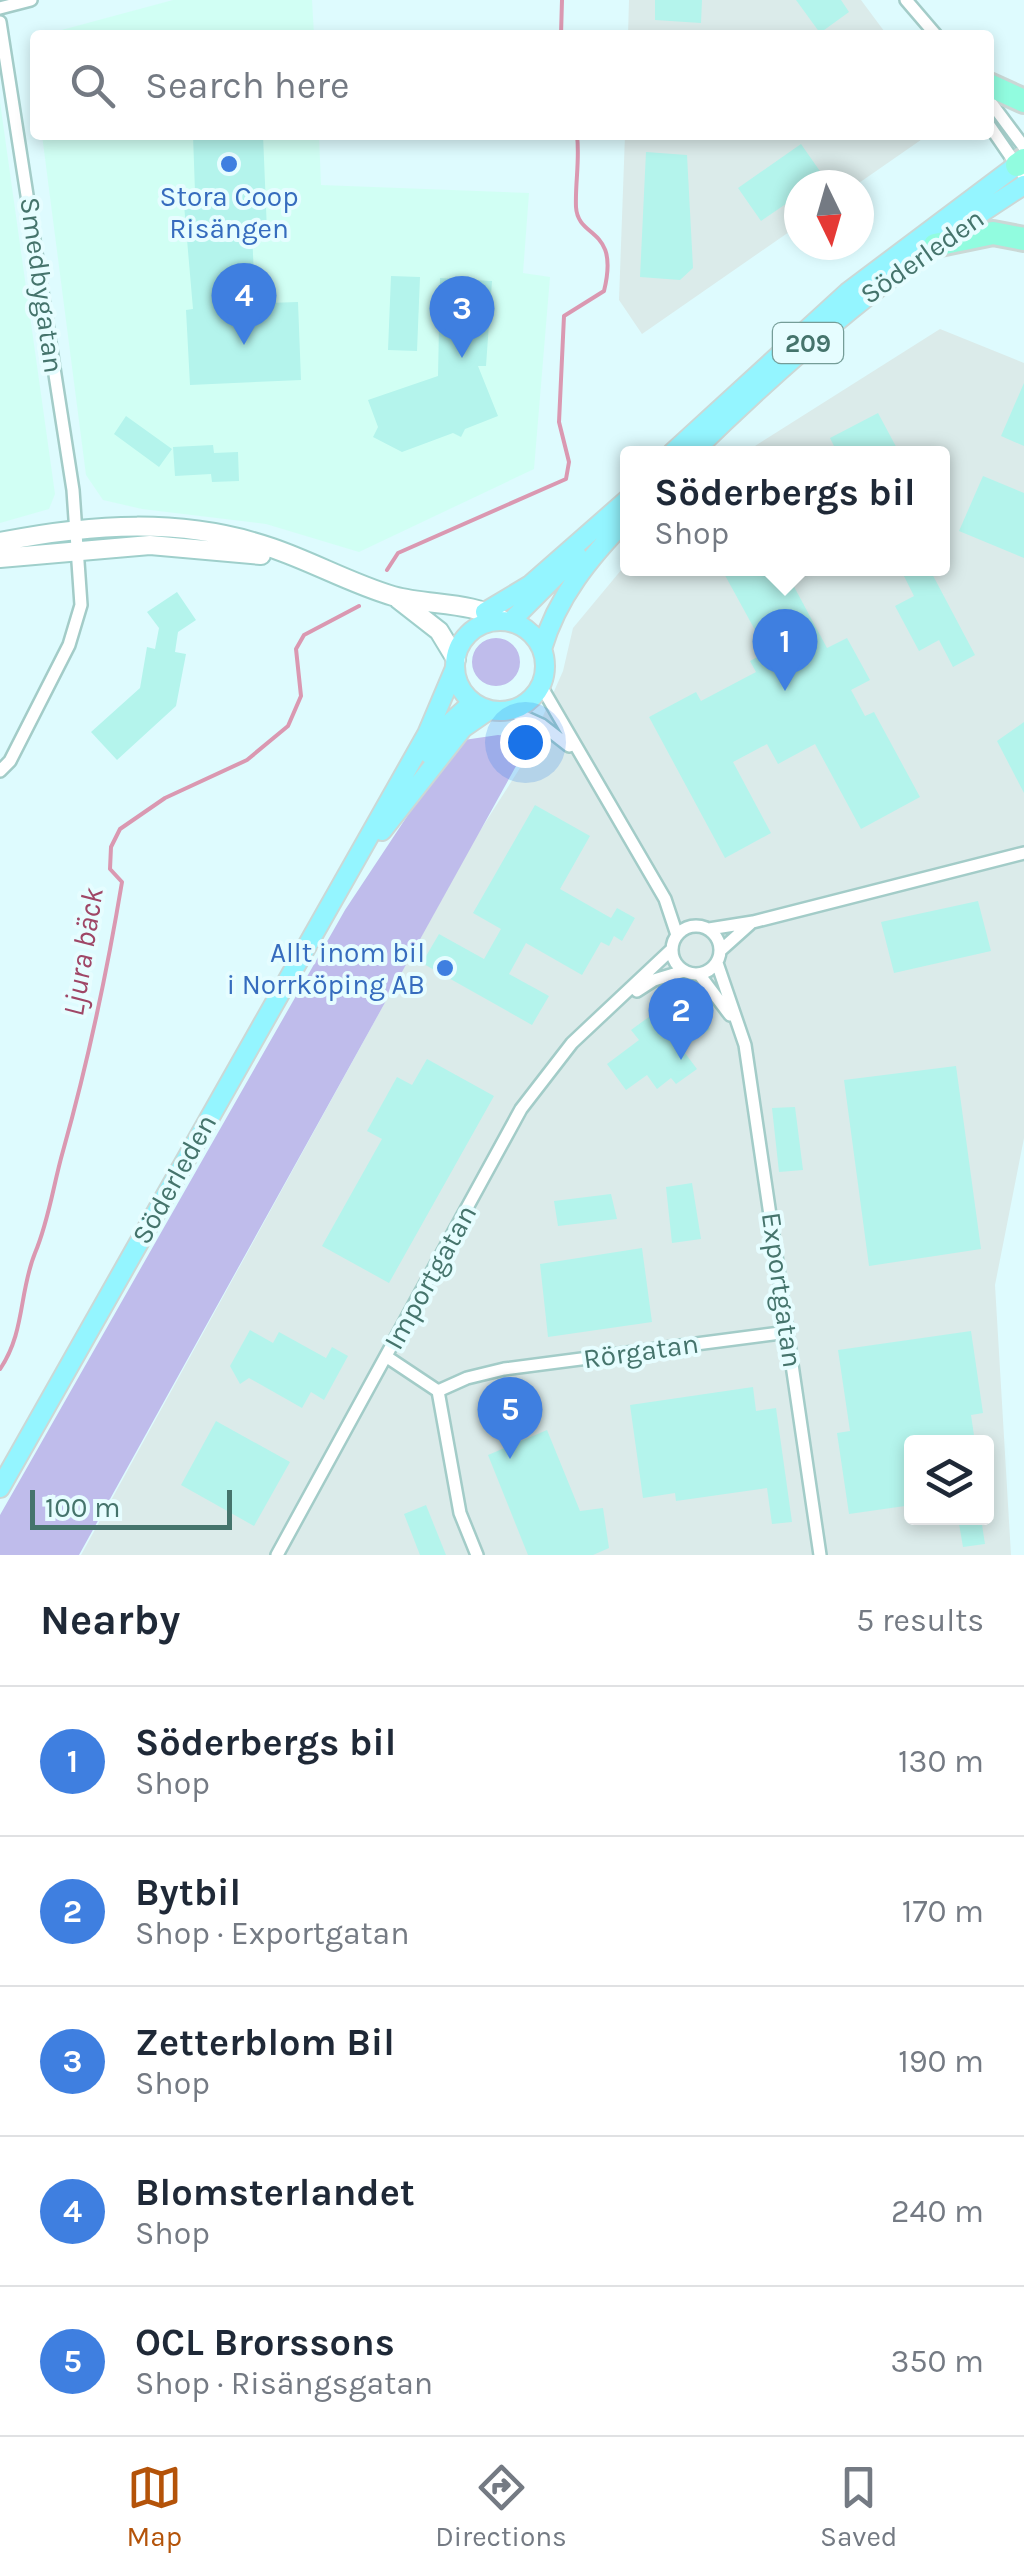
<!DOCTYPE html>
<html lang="en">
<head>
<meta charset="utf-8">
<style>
  :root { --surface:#fff; --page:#f6f6f7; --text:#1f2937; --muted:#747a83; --line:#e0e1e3; --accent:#b45309 }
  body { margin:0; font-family:Karla,sans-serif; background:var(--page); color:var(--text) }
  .controls { position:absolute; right:30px; bottom:30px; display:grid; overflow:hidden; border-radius:10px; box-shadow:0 5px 15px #0003 }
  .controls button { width:90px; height:90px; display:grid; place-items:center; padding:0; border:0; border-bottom:2px solid var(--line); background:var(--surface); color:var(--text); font:50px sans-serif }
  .compass { position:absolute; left:784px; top:170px; width:90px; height:90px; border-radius:50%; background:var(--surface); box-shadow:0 5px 15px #0003; rotate:175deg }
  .scale { position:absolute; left:30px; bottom:25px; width:202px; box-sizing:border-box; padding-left:10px; border:5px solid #45746c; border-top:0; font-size:28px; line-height:35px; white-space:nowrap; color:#45746c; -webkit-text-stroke:8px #e6fdff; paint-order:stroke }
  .you { position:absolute; left:525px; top:742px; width:35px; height:35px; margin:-25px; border:8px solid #fff; border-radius:50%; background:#1a73e8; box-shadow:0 0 0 15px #1a73e833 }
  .badge { display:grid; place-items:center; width:65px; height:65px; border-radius:50%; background:var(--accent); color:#fff; font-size:32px; font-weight:700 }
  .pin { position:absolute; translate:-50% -82px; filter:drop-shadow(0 2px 5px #0008) }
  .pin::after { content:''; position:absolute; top:52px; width:35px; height:30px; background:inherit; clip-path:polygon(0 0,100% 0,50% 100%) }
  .popup { position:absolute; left:620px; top:446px; width:330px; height:130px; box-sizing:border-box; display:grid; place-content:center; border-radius:10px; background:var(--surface); filter:drop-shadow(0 2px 8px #0005); font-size:32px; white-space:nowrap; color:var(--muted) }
  .popup b { font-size:38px; color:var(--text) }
  .popup::after { content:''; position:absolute; left:50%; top:100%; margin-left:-20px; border:20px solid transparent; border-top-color:var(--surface) }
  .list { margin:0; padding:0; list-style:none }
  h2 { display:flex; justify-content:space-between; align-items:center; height:130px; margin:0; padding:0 40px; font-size:42px }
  h2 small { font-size:32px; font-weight:400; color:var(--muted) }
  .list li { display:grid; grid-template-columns:65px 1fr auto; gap:30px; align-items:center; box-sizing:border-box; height:150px; padding:0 40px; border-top:2px solid var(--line) }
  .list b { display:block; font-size:38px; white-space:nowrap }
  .list p { margin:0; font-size:32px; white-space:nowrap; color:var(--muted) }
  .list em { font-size:32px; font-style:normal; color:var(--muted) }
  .icon { flex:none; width:55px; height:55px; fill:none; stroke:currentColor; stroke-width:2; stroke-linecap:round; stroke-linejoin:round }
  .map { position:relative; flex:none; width:1024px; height:1555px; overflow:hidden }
  .search { position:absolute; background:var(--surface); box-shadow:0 5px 15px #0003; left:30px; right:30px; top:30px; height:110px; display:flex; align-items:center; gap:25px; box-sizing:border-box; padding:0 35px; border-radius:10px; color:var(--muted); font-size:38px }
  .sheet { height:880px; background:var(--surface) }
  nav { display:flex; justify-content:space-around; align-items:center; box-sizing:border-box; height:140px; border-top:2px solid var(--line); background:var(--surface); font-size:28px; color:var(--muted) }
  nav a { display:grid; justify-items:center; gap:5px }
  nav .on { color:var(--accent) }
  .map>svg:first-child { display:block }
  .commercial { fill:#d1fff4 }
  .industrial { fill:#dbebea; fill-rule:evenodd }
  .green { fill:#bfbceb }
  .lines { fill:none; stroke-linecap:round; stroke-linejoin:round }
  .stream { stroke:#da98b1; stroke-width:4 }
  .building { fill:#b4f4ec }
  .street-casing { stroke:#a3ccc8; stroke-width:16 }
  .secondary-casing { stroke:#9fcfcb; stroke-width:22 }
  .primary-casing { stroke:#cbd8d6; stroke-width:22 }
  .highway-casing { stroke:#cbd8d6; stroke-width:28 }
  .street { stroke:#fff; stroke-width:11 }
  .secondary { stroke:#fff; stroke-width:18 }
  .primary { stroke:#94f5ff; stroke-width:18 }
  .highway { stroke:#91fcdf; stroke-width:22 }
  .shop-dot { fill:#3f7fe0; stroke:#e6fdff; stroke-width:4 }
  .labels { text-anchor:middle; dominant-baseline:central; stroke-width:8; stroke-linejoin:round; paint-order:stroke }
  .shield { fill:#e6fdff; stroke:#759d98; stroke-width:2.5 }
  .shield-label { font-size:25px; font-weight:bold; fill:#45746c }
  .shop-label { font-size:28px; fill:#366cbe; stroke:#e6fdff }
  .street-label { font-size:28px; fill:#45746c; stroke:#e6fdff }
  .water-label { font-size:30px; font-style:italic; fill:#9f4666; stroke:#e6fdff }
</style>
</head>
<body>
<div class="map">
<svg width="1024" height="1555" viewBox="0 0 1024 1555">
  <rect width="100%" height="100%" fill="#defbfe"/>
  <path class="commercial" d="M173,0h139l2,35h-271z
    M0,102l55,392 -6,15 -49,14z
    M42,135h277l2,50 208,8 -6,80 27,4 -16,192 -175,83 -93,-28 -124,-15 -39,-9 -17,-25z"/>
  <path class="industrial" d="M629,0h232l26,35h-259z
    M625,135h303l-72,50h-57v40l-157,109 -23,-34z
    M940,329l84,34v775l-29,147 16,270h-930l395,-718 44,-69 43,-97 10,-43 54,-65 1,5h314v-115h-198zM912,1442h74v76h-74z"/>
  <path class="green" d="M472 662a24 24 0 1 1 48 0a24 24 0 1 1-48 0Z
    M498,735l33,4 -452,816h-79v-40l345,-605 112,-169z"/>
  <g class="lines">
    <path class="stream" d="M561,35l1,-35
      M387,570l11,-17 168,-74 3,-17 -10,-40 5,-106 40,-25c16,-65 -26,-51 -28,-84 -1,-24 4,-47 1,-72
      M0,1369c25,-36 19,-77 35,-116 14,-33 18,-67 28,-102 25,-89 44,-179 59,-269l-12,-13 1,-22 9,-18 45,-31 82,-38 41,-34 13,-30 -5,-47 8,-14 55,-29"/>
  </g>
  <path class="building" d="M655,0h47l-1,23 -46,-3z
    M796,0h45l8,12 -29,21z
    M193,135h70l4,96h-15l2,47 13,-1 1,26 30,-1 3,78 -111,5 -4,-75 7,-1 -10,-116 12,-1z
    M801,144l23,33 -11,8h-14v10l-38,26 -23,-33z
    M646,152l41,3 6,113 -13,12 -40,-3z
    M391,276l29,1 -3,74 -29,-1z
    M440,278l52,3 -6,85h-8l20,50 -33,13 -4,8 -8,-4 -51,19 -29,-15 5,-10 -10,-27 70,-24z
    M1024,383v63l-23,-10z
    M878,413l22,41h-62l-8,-16z
    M126,416l46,33 -13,18 -45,-33z
    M213,445l1,8 24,-1 1,29 -27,1 -1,-8 -36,2 -2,-29z
    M983,476l41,17v65l-65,-27z
    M721,568h63l43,80 20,-10 23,42 -19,10 14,26 9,-4 46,85 -59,32 -46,-85 -37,20 -11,-20 -34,18 38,71 -46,25 -76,-141 47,-25 5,9 55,-29 -6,-11 17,-9z
    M900,568h29l46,87 -22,12 -14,-27 -20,11 -24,-45 19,-10z
    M177,592l19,28 -18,12 -3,20 11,2 -10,52 -59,54 -26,-28 49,-44 7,-41 8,2 4,-21 -12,-16z
    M1024,722v71l-27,-52z
    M535,805l55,31 -30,53 51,29 6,-10 18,10 -13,23 -8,-5 -5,10 -8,-4 -19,33 -56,-32 -17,31 40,22 -17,29 -110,-62 17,-29 45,25 17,-30 -28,-16z
    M978,901l13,50 -97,22 -13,-51z
    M683,992l27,37 -28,20 15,20 -21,15 -5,-6 -14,11 -10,-14 -21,15 -19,-26 32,-24 -8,-10z
    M427,1059l67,37 -105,187 -67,-37 60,-107 -15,-8 30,-54 15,8z
    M956,1066l25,183 -112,17 -25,-186z
    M795,1107l8,63 -24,2 -7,-64z
    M692,1183l9,56 -29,4 -6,-56z
    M611,1194l6,25 -59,7 -4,-25z
    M642,1248l10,74 -104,15 -8,-73z
    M250,1330l23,13 6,-11 47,26 6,-11 16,9 -24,44 -13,-8 -9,16 -53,-30 -9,6 -10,-18z
    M971,1331l12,82 -12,2 4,27h-63v63l-63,9 -12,-81 13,-2 -12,-81z
    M753,1387l3,24 20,-3 16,114 -20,2 -5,-36 -91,13 -1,-8 -32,5 -13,-93z
    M216,1421l74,41 -36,64 -73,-41z
    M547,1430l33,81 23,-3 6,40 -16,7h-65l-40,-100z
    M426,1505l20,50h-26l-16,-41z
    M958,1518h23l4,26 -22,3z"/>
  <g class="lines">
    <g class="street-casing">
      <path id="street" d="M906,0l30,35
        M0,8l31,-8
        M0,22l73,468 8,115 -12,40 -59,116 -10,10
        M989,100l35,47
        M989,125l35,51
        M541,686l124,213 12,36
        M509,710l33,15 27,21
        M672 950a24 24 0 1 1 48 0a24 24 0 1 1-48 0Z
        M709,929l44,-7 271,-69
        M721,950l29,-26
        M717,963l28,82 75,510
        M699,974l31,41
        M637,991l17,-11 30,-9
        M387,1357l51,34 22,122 17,42
        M438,1391l29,-13 37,-9 284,-37
        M277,1555l244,-446 51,-66 100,-94"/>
    </g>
    <g class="secondary-casing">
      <path id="secondary" d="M0,542c90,-18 183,-25 272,6 41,14 80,36 121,48 36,10 79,5 111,25
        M0,558l150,-13 111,10
        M398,599l41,32 17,28"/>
    </g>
    <g class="primary-casing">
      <path id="primary" d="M672,453l176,-161 169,-127
        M692,453c103,-101 209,-191 332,-268
        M485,612l45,-27 98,-86
        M455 666a45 45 0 1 1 90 0a45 45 0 1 1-90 0Z
        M510,622l67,-67
        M542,649c15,-52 48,-92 86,-131
        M429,754l23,-33 21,-19
        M382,831l81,-103 26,-18
        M0,1488l427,-754 28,-66"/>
    </g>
    <g class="highway-casing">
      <path id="highway" d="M989,85l35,16
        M1017,165l7,-5
        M935,245l58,-12 31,6"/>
    </g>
    <use href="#street" class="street"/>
    <use href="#secondary" class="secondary"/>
    <use href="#primary" class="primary"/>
    <use href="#highway" class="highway"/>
  </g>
  <g class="shop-dot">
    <circle cx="229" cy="164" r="10"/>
    <circle cx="445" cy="968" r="10"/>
  </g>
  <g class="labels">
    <rect class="shield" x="773" y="323" width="70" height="40" rx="8"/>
    <g class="shield-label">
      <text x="808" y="343">209</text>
    </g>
    <g class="shop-label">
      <text x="229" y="196">Stora Coop<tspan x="229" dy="32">Risängen</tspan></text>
      <text x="425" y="952" text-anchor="end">Allt inom bil<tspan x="425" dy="32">i Norrköping AB</tspan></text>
    </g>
    <g class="street-label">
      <text transform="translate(922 256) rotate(-35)">Söderleden</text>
      <text transform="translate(42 285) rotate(82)">Smedbygatan</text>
      <text transform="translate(174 1179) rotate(-61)">Söderleden</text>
      <text transform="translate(430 1277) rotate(-61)">Importgatan</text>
      <text transform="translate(782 1290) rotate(82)">Exportgatan</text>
      <text transform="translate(641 1351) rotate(-8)">Rörgatan</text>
    </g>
    <g class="water-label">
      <text transform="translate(83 952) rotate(-81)">Ljura bäck</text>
    </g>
  </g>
</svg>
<div class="controls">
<button><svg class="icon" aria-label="layers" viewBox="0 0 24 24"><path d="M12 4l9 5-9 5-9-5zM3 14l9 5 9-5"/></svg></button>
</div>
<svg class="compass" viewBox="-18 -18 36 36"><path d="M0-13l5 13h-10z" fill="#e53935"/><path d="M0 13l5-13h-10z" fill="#747a83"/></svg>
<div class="scale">100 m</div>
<div class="you"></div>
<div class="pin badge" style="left:785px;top:691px;background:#3f7fe0">1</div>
<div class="popup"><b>Söderbergs bil</b>Shop</div>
<div class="pin badge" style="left:681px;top:1060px;background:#3f7fe0">2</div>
<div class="pin badge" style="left:462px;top:358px;background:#3f7fe0">3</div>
<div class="pin badge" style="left:244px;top:345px;background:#3f7fe0">4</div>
<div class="pin badge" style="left:510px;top:1459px;background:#3f7fe0">5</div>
<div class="search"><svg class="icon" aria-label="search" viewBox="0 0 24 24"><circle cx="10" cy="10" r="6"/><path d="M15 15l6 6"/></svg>Search here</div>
</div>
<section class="sheet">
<h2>Nearby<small>5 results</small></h2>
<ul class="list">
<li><span class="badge" style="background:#3f7fe0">1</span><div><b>Söderbergs bil</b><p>Shop</p></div><em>130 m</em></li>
<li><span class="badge" style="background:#3f7fe0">2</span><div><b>Bytbil</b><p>Shop · Exportgatan</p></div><em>170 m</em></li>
<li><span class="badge" style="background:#3f7fe0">3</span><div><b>Zetterblom Bil</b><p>Shop</p></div><em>190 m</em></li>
<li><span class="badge" style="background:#3f7fe0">4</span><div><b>Blomsterlandet</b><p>Shop</p></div><em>240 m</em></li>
<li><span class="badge" style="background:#3f7fe0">5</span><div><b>OCL Brorssons</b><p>Shop · Risängsgatan</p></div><em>350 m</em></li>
</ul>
</section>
<nav>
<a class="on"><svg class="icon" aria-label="map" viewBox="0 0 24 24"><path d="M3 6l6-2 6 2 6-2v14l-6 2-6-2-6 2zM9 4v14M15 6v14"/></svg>Map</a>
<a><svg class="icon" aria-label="directions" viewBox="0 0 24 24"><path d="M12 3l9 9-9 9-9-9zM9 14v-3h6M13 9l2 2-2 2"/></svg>Directions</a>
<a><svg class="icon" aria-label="saved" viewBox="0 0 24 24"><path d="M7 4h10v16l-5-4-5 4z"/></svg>Saved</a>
</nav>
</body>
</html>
